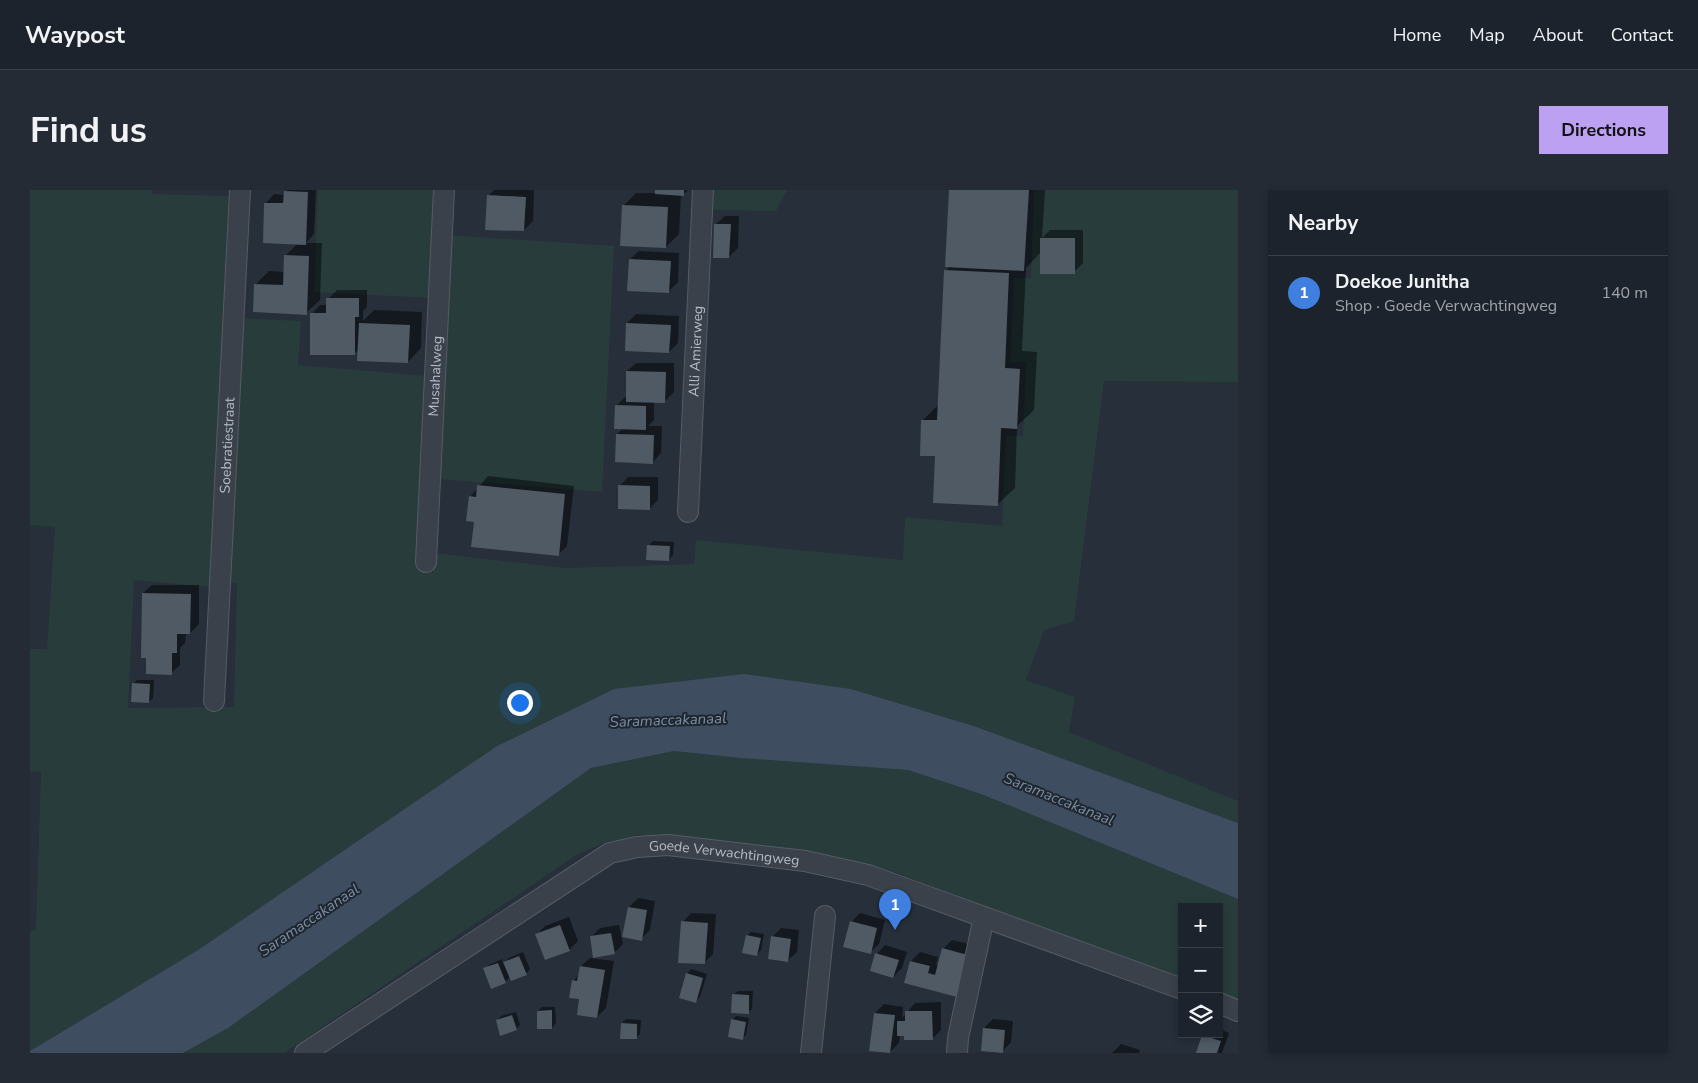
<!DOCTYPE html>
<html lang="en">
<head>
<meta charset="utf-8">
<style>
  :root { --surface:#1c232c; --page:#252b34; --text:#f1f3f6; --muted:#a0a4a9; --line:#3a4048; --accent:#bca0f2 }
  body { margin:0; font-family:"Nunito Sans",sans-serif; background:var(--page); color:var(--text) }
  .controls { position:absolute; right:15px; bottom:15px; display:grid; overflow:hidden; border-radius:0px; box-shadow:0 2px 8px #0003 }
  .controls button { width:45px; height:45px; display:grid; place-items:center; padding:0; border:0; border-bottom:1px solid var(--line); background:var(--surface); color:var(--text); font:25px sans-serif }
  .you { position:absolute; left:489px; top:512px; width:18px; height:18px; margin:-12px; border:4px solid #fff; border-radius:50%; background:#1a73e8; box-shadow:0 0 0 8px #1a73e833 }
  .badge { display:grid; place-items:center; width:32px; height:32px; border-radius:50%; background:var(--accent); color:#fff; font-size:16px; font-weight:700 }
  .pin { position:absolute; translate:-50% -41px; filter:drop-shadow(0 1px 2px #0008) }
  .pin::after { content:''; position:absolute; top:26px; width:18px; height:15px; background:inherit; clip-path:polygon(0 0,100% 0,50% 100%) }
  .list { margin:0; padding:0; list-style:none }
  h2 { display:flex; justify-content:space-between; align-items:center; height:65px; margin:0; padding:0 20px; font-size:21px }
  h2 small { font-size:16px; font-weight:400; color:var(--muted) }
  .list li { display:grid; grid-template-columns:32px 1fr auto; gap:15px; align-items:center; box-sizing:border-box; height:75px; padding:0 20px; border-top:1px solid var(--line) }
  .list b { display:block; font-size:19px; white-space:nowrap }
  .list p { margin:0; font-size:16px; white-space:nowrap; color:var(--muted) }
  .list em { font-size:16px; font-style:normal; color:var(--muted) }
  .icon { flex:none; width:28px; height:28px; fill:none; stroke:currentColor; stroke-width:2; stroke-linecap:round; stroke-linejoin:round }
  .map { position:relative; flex:none; width:1208px; height:863px; overflow:hidden; border-radius:0px }
  header { display:flex; align-items:center; gap:30px; box-sizing:border-box; height:70px; padding:0 25px; background:var(--surface); border-bottom:1px solid var(--line) }
  header strong { font-size:24px }
  nav { display:flex; gap:28px; margin-inline-start:auto; font-size:18px }
  .intro { display:flex; align-items:center; justify-content:space-between; box-sizing:border-box; height:120px; padding:0 30px }
  h1 { margin:0; font-size:35px }
  .button { padding:12px 22px; border-radius:0px; background:var(--accent); color:#111; font-size:18px; font-weight:700 }
  main { display:flex; gap:30px; padding:0 30px }
  aside { flex:1; background:var(--surface); border-radius:0px; box-shadow:0 2px 8px #0003 }
  .map>svg:first-child { display:block }
  .green { fill:#293c3c }
  .water { fill:#3e4e60 }
  .shadow { fill:#0007 }
  .building { fill:#4f5a65 }
  .lines { fill:none; stroke-linecap:round; stroke-linejoin:round }
  .minor-casing { stroke:#555c65; stroke-width:22 }
  .minor { stroke:#3a414a; stroke-width:20 }
  .labels { text-anchor:middle; dominant-baseline:central; stroke-width:4; stroke-linejoin:round; paint-order:stroke }
  .street-label { font-size:14px; fill:#b5bcc6; stroke:#1f262f }
  .water-label { font-size:15px; font-style:italic; fill:#7a8ea5; stroke:#1f262f }
</style>
</head>
<body>
<header>
<strong>Waypost</strong>
<nav><a>Home</a><a>Map</a><a>About</a><a>Contact</a></nav>
</header>
<div class="intro"><h1>Find us</h1><a class="button">Directions</a></div>
<main>
<div class="map">
<svg width="1208" height="863" viewBox="0 0 1208 863">
  <rect width="100%" height="100%" fill="#262f3a"/>
  <path class="green" d="M0,0h122v4l76,2 -16,391 -78,-7 -6,128 106,-1 3,-124h-9l12,-265 61,3 -3,44 129,11 -9,195 15,1 2,-19 130,15 129,-4 2,-24 207,20 2,-43 97,9 4,-91 17,1 3,-74h-16l4,-84h17l3,-88h204v192l-134,-1 -30,240 -30,9 -18,50 49,17 -6,35 169,69v22l-264,-97 -123,-37h-237l-117,57 -299,204 -168,101v-119l6,-3 5,-157 -11,-1v-122h17l8,-122 -25,-2z
    M288,0h120l-5,108 -119,-6z
    M679,0h78l-11,21 -68,-1z
    M417,45l167,11 -12,246 -166,-13z
    M644,561l66,7 168,12 73,24 257,105v103l-19,-7v-88h-37v74l-285,-108 -39,-11 -220,-27 -34,8 -26,11 -294,199h-101l45,-25 363,-260z"/>
  <path class="water" d="M714,484l107,15 123,37 264,97v76l-257,-105 -73,-24 -168,-12 -66,-7 -83,17 -363,260 -45,25h-153v-2l168,-101 299,-204 117,-57z"/>
  <path class="shadow" d="M257,0h29l-2,44 -8,9h16l-2,57 -14,13 -51,-28 14,-14 16,1v-16l13,-13 -32,-40 8,-9 11,1z
    M464,0h40l-1,31 -9,9 -36,-34z
    M626,0h32l-5,5 -2,-1 -2,40 -13,13 -43,-41 13,-13h20z
    M920,0h95l-3,48 8,-8h33v33l-9,9 -33,-20 -15,16 -4,83 15,1 -3,58 -17,16 -2,62 -18,17 -61,-50 -13,-35 16,-16 7,-133 4,-5z
    M695,26h14l-1,32 -9,9 -13,-33z
    M609,61l40,2 -1,29 -9,9 -39,-32z
    M307,100h30v17l-4,4v10l11,-11 48,2 -1,36 -13,14 -49,-13 -5,5 -42,-40 8,-9h8v-6z
    M606,124l43,2 -1,27 -9,9 -42,-29z
    M606,173h38v29l-9,9h-11v19l-6,6h14l-1,27 -8,9 -36,-28 6,-6 -7,-22 9,-9h2v-26z
    M458,286l86,10 -7,60 -9,9 -83,-34 -5,-24z
    M598,287h30v23l-9,9 -29,-23z
    M623,351l21,1 -1,13 -4,4 -20,-14z
    M122,395h47v39l-9,9h-4l-1,10 -5,5v17l-9,8 -28,-80z
    M107,490h17l-1,18 -4,4 -16,-18z
    M608,708l17,3 -5,29 -9,9 -17,-3 5,-29z
    M661,723l25,1 -3,40 -9,9 -21,-41z
    M830,723l25,7 -6,24 -9,8 -19,-30z
    M539,727l9,24 -9,9 -33,-15 9,-9z
    M589,735l4,19 -9,9 -23,-16 9,-9z
    M751,738l18,2 -2,22 -9,8 -16,-23z
    M721,742l13,2 -3,16 -4,5 -10,-19z
    M922,750l24,6 -11,40 -60,-4 6,-21 9,-9 18,5 -2,8h3l4,-16z
    M855,755l22,7 -5,16 -9,9 -16,-23z
    M493,762l7,17 -4,5 -16,3 -5,5 -20,-13 4,-4 13,-6 1,4 6,-5z
    M560,768l24,3 -8,47 -9,9 -16,-19 -8,-17 7,-7 1,-8z
    M661,779l16,5 -7,23 -4,4 -9,-27z
    M708,801h15l-1,18 -4,4 -15,-18z
    M911,812v28l-8,8 -33,-4 -1,9 -9,9 -15,-39 9,-9 19,3 -1,11 13,-15z
    M512,817h13l1,16 -4,5 -14,-17z
    M486,822l4,13 -4,4 -19,-8 4,-5z
    M706,826l13,2 -3,17 -4,4 -10,-19z
    M596,829l15,1 -1,14 -4,4 -14,-15z
    M963,829l20,2 -2,21 -8,9 -19,-23z
    M1189,839l10,4 -7,20h-25l6,-17 2,-2h14z
    M1091,854l19,6 -1,3h-27z"/>
  <path class="building" d="M625,0h29v6l-29,-2z
    M919,0h80l-5,81 -79,-4z
    M254,1l24,1 -2,53 -43,-2 1,-40h19z
    M457,5l39,2 -2,34 -39,-1z
    M592,15l46,2 -2,41 -46,-2z
    M684,34h17l-2,34h-16z
    M1010,48h35v36h-35z
    M254,65l25,1 -2,59 -54,-3 1,-28 29,1z
    M599,69l42,2 -2,32 -42,-2z
    M914,80l65,3 -4,95 15,1 -3,60 -16,-1 -3,78 -65,-3 2,-47h-15l1,-36h16z
    M296,108h33v19h-4v38h-45v-42h16z
    M329,133l51,2 -2,38 -51,-2z
    M596,133l45,2 -2,28 -44,-2z
    M596,181l40,1 -1,31 -39,-1z
    M585,215l31,1v24l-32,-1z
    M586,244l38,1 -1,29 -38,-2z
    M447,295l88,9 -6,62 -88,-9 3,-25 -8,-1 3,-25 7,1z
    M588,295l32,1v24l-32,-1z
    M617,355l23,1 -1,15 -23,-1z
    M112,403l49,1 -1,40h-13v19h-5v22l-26,-1v-16h-5z
    M102,493l18,1 -1,19 -18,-1z
    M598,717l19,3 -5,31 -20,-4z
    M651,731l27,2 -3,41 -27,-1z
    M820,731l27,7 -6,26 -28,-7z
    M530,735l10,26 -25,9 -10,-26z
    M581,743l4,21 -22,4 -3,-22z
    M716,745l15,3 -4,18 -15,-3z
    M741,746l20,3 -3,23 -20,-3z
    M912,758l26,7 -11,42 -53,-14 6,-22 20,5 -2,7 7,2z
    M845,763l24,7 -6,18 -23,-7z
    M489,766l8,19 -16,6 -8,-19z
    M468,773l8,20 -15,6 -8,-21z
    M550,776l25,4 -8,48 -20,-3 2,-16 -10,-1 3,-18 5,1z
    M656,783l17,5 -7,25 -17,-5z
    M702,804l17,1v19l-18,-1z
    M522,820v19h-15v-18z
    M875,821h27l1,29h-29v-4h-7v-15h8z
    M844,823l21,2 -5,38 -21,-2z
    M482,825l5,15 -17,6 -4,-16z
    M701,829l15,3 -3,18 -15,-3z
    M591,833l16,1v15h-17z
    M953,838l22,2 -2,23 -22,-2z
    M1172,845l19,6 -4,12h-21z"/>
  <g class="lines">
    <g class="minor-casing">
      <g id="minor">
        <path id="s1" d="M658,322l15,-322"/>
        <path id="s2" d="M396,372l18,-372"/>
        <path id="s3" d="M184,511l26,-511"/>
        <path d="M1189,813l19,8"/>
        <path id="s4" d="M275,863l305,-200 27,-6 31,-2 137,16 63,14 314,114"/>
        <path d="M781,863l14,-137"/>
        <path d="M927,863l1,-15 26,-121"/>
      </g>
    </g>
    <use href="#minor" class="minor"/>
  </g>
  <g class="labels">
    <g class="street-label">
      <text stroke="none"><textPath href="#s1" startOffset="161">Alli Amierweg</textPath></text>
      <text stroke="none"><textPath href="#s2" startOffset="186">Musahalweg</textPath></text>
      <text stroke="none"><textPath href="#s3" startOffset="256">Soebratiestraat</textPath></text>
      <text stroke="none"><textPath href="#s4" startOffset="480">Goede Verwachtingweg</textPath></text>
    </g>
    <g class="water-label">
      <text transform="translate(638 530) rotate(-2)">Saramaccakanaal</text>
      <text transform="translate(1029 609) rotate(22)">Saramaccakanaal</text>
      <text transform="translate(279 730) rotate(-34)">Saramaccakanaal</text>
    </g>
  </g>
</svg>
<div class="controls">
<button>+</button>
<button>−</button>
<button><svg class="icon" aria-label="layers" viewBox="0 0 24 24"><path d="M12 4l9 5-9 5-9-5zM3 14l9 5 9-5"/></svg></button>
</div>
<div class="you"></div>
<div class="pin badge" style="left:865px;top:740px;background:#3f7fe0">1</div>
</div>
<aside>
<h2>Nearby<small></small></h2>
<ul class="list">
<li><span class="badge" style="background:#3f7fe0">1</span><div><b>Doekoe Junitha</b><p>Shop · Goede Verwachtingweg</p></div><em>140 m</em></li>
</ul>
</aside>
</main>
</body>
</html>
